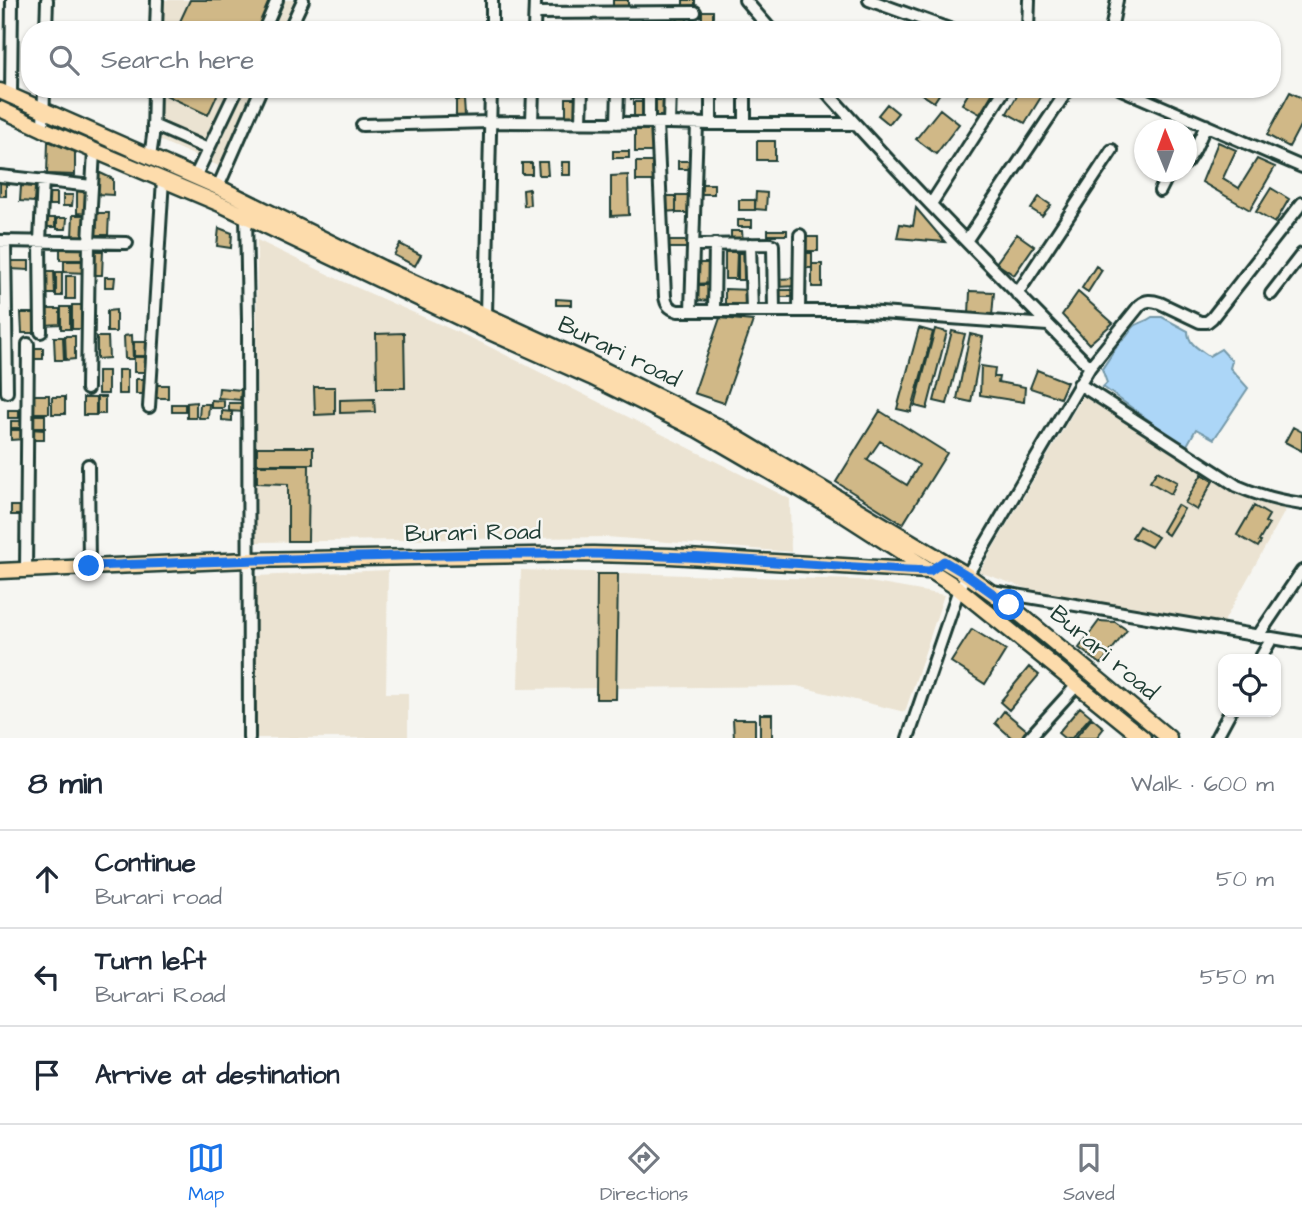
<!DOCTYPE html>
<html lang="en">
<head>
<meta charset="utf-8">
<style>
  :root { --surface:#fff; --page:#f6f6f7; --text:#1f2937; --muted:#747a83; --line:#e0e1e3; --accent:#1a73e8 }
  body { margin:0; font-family:"Architects Daughter",sans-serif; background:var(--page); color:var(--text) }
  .controls { position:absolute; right:21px; bottom:21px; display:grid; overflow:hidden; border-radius:14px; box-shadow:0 2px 5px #0004 }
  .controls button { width:63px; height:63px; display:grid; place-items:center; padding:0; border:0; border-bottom:2px solid var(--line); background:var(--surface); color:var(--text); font:35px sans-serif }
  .compass { position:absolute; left:1134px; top:119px; width:63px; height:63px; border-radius:50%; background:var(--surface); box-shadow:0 2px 5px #0004; rotate:359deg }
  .stop { position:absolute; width:21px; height:21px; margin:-16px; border:5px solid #1a73e8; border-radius:50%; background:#fff }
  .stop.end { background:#1a73e8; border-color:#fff; box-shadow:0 2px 7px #0008 }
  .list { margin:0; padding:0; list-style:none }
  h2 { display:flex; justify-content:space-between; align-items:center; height:91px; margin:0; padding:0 28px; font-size:30px }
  h2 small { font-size:23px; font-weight:400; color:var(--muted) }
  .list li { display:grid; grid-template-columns:46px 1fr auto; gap:21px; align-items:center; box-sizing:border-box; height:98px; padding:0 28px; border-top:2px solid var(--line) }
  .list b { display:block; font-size:26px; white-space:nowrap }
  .list p { margin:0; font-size:23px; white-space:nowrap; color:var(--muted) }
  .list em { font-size:23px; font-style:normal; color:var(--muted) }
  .icon { flex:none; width:38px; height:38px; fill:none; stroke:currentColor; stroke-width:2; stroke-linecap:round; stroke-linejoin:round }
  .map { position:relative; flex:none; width:1302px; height:738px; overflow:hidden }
  .search { position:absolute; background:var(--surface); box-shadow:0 2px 5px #0004; left:21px; right:21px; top:21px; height:77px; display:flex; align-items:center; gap:18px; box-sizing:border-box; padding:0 24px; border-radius:28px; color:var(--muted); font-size:26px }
  .sheet { height:385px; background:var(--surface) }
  nav { display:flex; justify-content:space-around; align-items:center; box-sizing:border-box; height:98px; border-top:2px solid var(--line); background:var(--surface); font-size:19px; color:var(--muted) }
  nav a { display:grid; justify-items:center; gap:4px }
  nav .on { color:var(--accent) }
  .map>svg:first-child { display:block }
  .built { fill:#ebe3d2 }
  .water { fill:#acd6f7; stroke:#7499a9; stroke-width:2 }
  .building { fill:#d0b887; stroke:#1f3d34; stroke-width:2; fill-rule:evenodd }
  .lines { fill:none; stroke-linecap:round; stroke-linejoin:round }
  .minor-casing { stroke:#1f3d34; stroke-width:16 }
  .major-casing { stroke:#1f3d34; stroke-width:19 }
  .minor { stroke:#f6f6f2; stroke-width:10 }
  .major { stroke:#fddcac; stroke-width:14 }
  .route { stroke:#1a73e8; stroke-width:9 }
  .labels { text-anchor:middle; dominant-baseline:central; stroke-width:5; stroke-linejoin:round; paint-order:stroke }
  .street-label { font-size:24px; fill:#1f3d34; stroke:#f6f6f2 }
</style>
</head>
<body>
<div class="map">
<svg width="1302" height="738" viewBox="0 0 1302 738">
  <rect width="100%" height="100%" fill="#f6f6f2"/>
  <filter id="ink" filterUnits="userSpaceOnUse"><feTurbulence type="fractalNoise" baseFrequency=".0143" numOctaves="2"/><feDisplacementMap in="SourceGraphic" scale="14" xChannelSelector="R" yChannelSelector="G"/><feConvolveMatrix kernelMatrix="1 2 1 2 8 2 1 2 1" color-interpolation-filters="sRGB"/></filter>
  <g filter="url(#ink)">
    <path class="built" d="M149,0h145l-13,30h-133z
      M148,89h106l-35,77 -72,-31z
      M257,240l85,41 140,62 308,156 1,53 -184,-15 -351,5z
      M1083,396l159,100 44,13 -64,116 -176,-30 -67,-23z
      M388,570l-2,123h22v45h-153l1,-162z
      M521,570l337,10 86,15 -39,117 -108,-26 -279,3z"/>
    <path class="water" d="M1152,317h10l26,14c0,13 11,18 21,25l12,-7 11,12 -2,7 18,20 -34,51 -18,-10 -10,18 -83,-60 4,-4 -5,-14 18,-27c8,-4 9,-12 16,-17 5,-3 9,-3 16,-8z"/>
    <path class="building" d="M190,0h82l-13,30h-83z
      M613,0h15v9h-15z
      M683,0h12v8h-12z
      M702,11h11v16h-11z
      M667,17h9v13h-9z
      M678,17h9v13h-9z
      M158,89h62l-12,26 -51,-24z
      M631,89h15v10h-15z
      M914,89h21l5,4 -6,9z
      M971,89h24l-15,25 -18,-10z
      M1021,89h25l-21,34 -18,-10z
      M1290,92l12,6v24l-13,25 -22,-12z
      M566,98h12v19h-12z
      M456,100h8l1,16h-9z
      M652,100h16v17h-16z
      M634,102h13v16l-13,1z
      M887,104l11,9 -9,11 -11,-9z
      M940,109l19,15 -23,30 -20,-15z
      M635,130h18v22h-18z
      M48,141l27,11v23l-28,-1z
      M757,141h18v19h-18z
      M1218,142l18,8 -13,28 16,10 18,-29 18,8 -25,43 -48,-28z
      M613,151h16v7h-16z
      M678,161h14v8h-14z
      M538,162h9l1,13h-9z
      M562,162h8v13h-8z
      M636,162h18v19h-18z
      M522,163h10v11h-10z
      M96,171l17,8v16l-17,-1z
      M628,175l1,40 -18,1v-40z
      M0,182h6v14h-6z
      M701,184h13v10h-13z
      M21,186l14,1 -1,15 -14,-1z
      M1271,188l18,11 -14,24 -19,-11z
      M529,189l1,16 -6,1 -1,-16z
      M77,191h11v23l-11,-1z
      M756,192l11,1 -1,17 -11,-1z
      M48,193h9v12h-9z
      M63,195h10l-1,11h-9z
      M676,195h15v18h-15z
      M663,196h13v15l-13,1z
      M1039,197l12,8 -9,11 -11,-7z
      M739,200h16v10h-16z
      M916,208l29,34 -48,-4 3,-14 13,2z
      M95,213h14l-1,22h-14z
      M73,215h12l-1,22h-12z
      M45,218h10v9h-10z
      M57,218h10l-1,11h-9z
      M738,220h14v7h-14z
      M219,228l13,5 -1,15 -14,-2z
      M768,230h19v5h-19z
      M731,231h11l1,11h-12z
      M1017,234l17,12 -20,29 -18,-12z
      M801,237h17v14h-17z
      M669,241h20v7h-20z
      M400,244l21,11 -6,11 -21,-11z
      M60,248h23v12h-23z
      M95,251h8l-1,24h-8z
      M725,252h12l-1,27h-11z
      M738,253h10l-1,27h-9z
      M800,253h12v15h-12z
      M10,261h19v9l-19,-1z
      M64,261h22v12l-22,-1z
      M694,263h19l-1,20 -18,1z
      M812,264h10v23h-10z
      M1096,266l6,4 -14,22 -6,-4z
      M45,271h9l1,23h-10z
      M56,272h6v24h-6z
      M66,276h9v23h-9z
      M105,277h10l-1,10h-9z
      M797,278v8l-19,1v-8z
      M694,285h19v16l-19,-1z
      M725,289l25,1v15l-25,-1z
      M778,290h20v7h-20z
      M970,291l24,1 -2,24 -23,-1z
      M1078,292l35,31 -24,21 -27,-29z
      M556,299l15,1v5h-15z
      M72,305h12v24h-12z
      M61,307h9v22h-9z
      M45,309h15v15l-15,1z
      M116,310v22h-9v-21z
      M21,313h15v20h-14z
      M720,318l33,3 -29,82 -30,-10z
      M919,328l14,4 -22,80 -14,-3z
      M935,329l12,3 -20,77 -12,-3z
      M952,331l13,3 -18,70 -13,-3z
      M404,333l1,55h-28l-1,-54z
      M970,334l13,3 -12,65 -14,-3z
      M132,335l1,24h-8l-1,-23z
      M65,336h10v23l-9,1z
      M54,337h9l1,23h-9z
      M97,337h11l1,21 -12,1z
      M134,342h12v14h-12z
      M30,348h13v11h-12z
      M134,357h11v15h-11z
      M981,366l14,2 -1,9h5l-1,5 27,5 -1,15 -44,-7z
      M118,370h9v24h-9z
      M1037,370l30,12 -7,16 -30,-10z
      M98,371h10v23h-10z
      M136,379h11v15h-11z
      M155,385h13v13h-12z
      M314,387h21v27l-20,1z
      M219,388l22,2 -1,10 -22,-2z
      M31,395h18v18h-18z
      M52,397h13v17h-13z
      M97,397h8v17h-8z
      M83,398h13v17h-13z
      M374,399l1,13 -35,1v-13z
      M211,400l13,1v7h-13z
      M196,402v16h-9v-15z
      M229,403h15v9l-15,-1z
      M172,404h13v8h-13z
      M200,404h9l-1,14h-9z
      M8,410h11v8h-11z
      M222,411l10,1v9l-10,-1z
      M880,411l67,42 -44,71 -67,-42zM880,441l39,24 -12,20 -40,-25z
      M30,415h15v13h-15z
      M11,421h13v7h-13z
      M1293,427l9,5v19l-17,-9z
      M30,429l14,1v10h-14z
      M11,430h13v9l-13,1z
      M257,447h56v17h-56z
      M257,465h52l-1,76h-20v-57l-31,-1z
      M1157,471l20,11 -6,12 -21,-12z
      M1202,474l11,7 -16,29 -12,-7z
      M1177,505l7,4 -16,26 -6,-4z
      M11,506h13v9h-13z
      M1254,506l15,9 -4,7 4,2 -10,17 2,1 -3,5 -21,-12z
      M1139,526l19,11 -7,10 -19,-10z
      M597,574h21l-2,125h-20z
      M1099,621l16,1 12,8 -26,34 -22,-16z
      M972,629l34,21 -21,34 -34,-22z
      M1029,667l10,8 -30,35 -9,-8z
      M1080,707l11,9 -19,22h-8l-6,-5z
      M1004,711l24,20 -5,7h-11l-17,-15z
      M760,714h12v24h-12z
      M1092,718l12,10 -8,10h-21z
      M733,719h22v19h-21z"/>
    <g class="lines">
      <g class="minor-casing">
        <path id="minor" d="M745,0l26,30
          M869,0l83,30
          M535,13l160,-1
          M46,30l1,-30
          M156,30l1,-30
          M264,30l13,-30
          M289,30l14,-30
          M492,30v-30
          M534,30l1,-30
          M1028,30l1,-30
          M1111,30l6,-30
          M649,89v34
          M711,89v35
          M745,89v34
          M824,89c85,96 176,187 266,278
          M1121,89l181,78
          M11,96l1,-96
          M532,122l1,-33
          M581,122l1,-33
          M617,123l1,-34
          M657,123l8,173c1,9 4,12 13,15h175l195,14
          M669,123l1,-34
          M153,125l55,24
          M362,125l129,-3 178,1 42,1h143
          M43,129l1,-40
          M150,157l3,-21 1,-47
          M1186,163l9,-14 11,-24
          M0,176l92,10
          M195,177l42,-88
          M218,187l43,-98
          M1160,191l6,-12 8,-7
          M931,204l74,-115
          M247,213l-1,3 2,104 1,418
          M0,241l127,2
          M5,241l2,151
          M966,241l99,-147
          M750,244l2,66
          M693,245l77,-1 3,1 1,65
          M1017,294l95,-144
          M1271,294l31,-40
          M714,310l1,-66
          M799,310l1,-75
          M691,311l6,-188
          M484,321l2,-6 5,-226
          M41,332l-1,-91 3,-61
          M1079,384l158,102c21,9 42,15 65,18
          M87,389l2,-147 5,-91
          M149,407l14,-228
          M88,465l1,101
          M26,570l2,-226
          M992,591l310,52
          M1258,636l44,-65
          M1260,659l12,-21
          M908,738l51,-149 131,-222 50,-62c6,-5 11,-5 20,-2l40,19h7l5,-4 90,-115
          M1029,738l49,-54
          M1216,738l14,-26"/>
      </g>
      <g class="major-casing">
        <path id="major" d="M0,91l218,96 164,81 206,94 129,64 250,149 42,30 160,133
          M0,109l43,20 175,74 263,125 110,49 107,53 143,83 118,76 184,149
          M0,571l248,-11 345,-6 77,2 258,15"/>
      </g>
      <use href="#minor" class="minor"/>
      <use href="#major" class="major"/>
    </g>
  </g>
  <g class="lines" filter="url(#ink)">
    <path class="route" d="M89,566c167,-6 335,-13 503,-12 113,1 225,12 338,17l14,-10 23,14 42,30"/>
  </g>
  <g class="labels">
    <g class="street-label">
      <text transform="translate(619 352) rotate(26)">Burari road</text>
      <text transform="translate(473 533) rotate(-1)">Burari Road</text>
      <text transform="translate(1104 653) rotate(40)">Burari road</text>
    </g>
  </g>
</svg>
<div class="controls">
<button><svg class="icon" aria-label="locate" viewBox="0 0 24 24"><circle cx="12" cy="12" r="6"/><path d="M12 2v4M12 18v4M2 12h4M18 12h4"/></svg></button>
</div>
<svg class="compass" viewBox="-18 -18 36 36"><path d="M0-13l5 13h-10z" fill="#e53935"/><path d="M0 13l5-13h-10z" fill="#747a83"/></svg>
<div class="stop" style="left:1009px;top:605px"></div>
<div class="stop end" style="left:89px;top:566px"></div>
<div class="search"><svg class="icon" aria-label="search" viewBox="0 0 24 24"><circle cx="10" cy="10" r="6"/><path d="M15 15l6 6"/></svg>Search here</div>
</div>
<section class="sheet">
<h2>8 min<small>Walk · 600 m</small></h2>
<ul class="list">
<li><svg class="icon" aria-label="ahead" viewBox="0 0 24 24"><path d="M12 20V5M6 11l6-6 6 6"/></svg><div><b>Continue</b><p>Burari road</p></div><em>50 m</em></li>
<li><svg class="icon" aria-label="left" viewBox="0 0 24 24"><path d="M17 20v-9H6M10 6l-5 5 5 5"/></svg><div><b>Turn left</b><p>Burari Road</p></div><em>550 m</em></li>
<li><svg class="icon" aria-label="arrive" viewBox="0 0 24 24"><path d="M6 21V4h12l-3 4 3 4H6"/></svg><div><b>Arrive at destination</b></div></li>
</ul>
</section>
<nav>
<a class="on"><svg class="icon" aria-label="map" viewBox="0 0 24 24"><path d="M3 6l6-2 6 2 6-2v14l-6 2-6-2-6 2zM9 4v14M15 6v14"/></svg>Map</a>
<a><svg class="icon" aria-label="directions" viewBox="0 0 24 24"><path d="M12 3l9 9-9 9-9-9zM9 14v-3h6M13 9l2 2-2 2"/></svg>Directions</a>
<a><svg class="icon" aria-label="saved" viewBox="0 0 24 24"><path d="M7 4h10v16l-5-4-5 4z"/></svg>Saved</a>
</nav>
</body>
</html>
